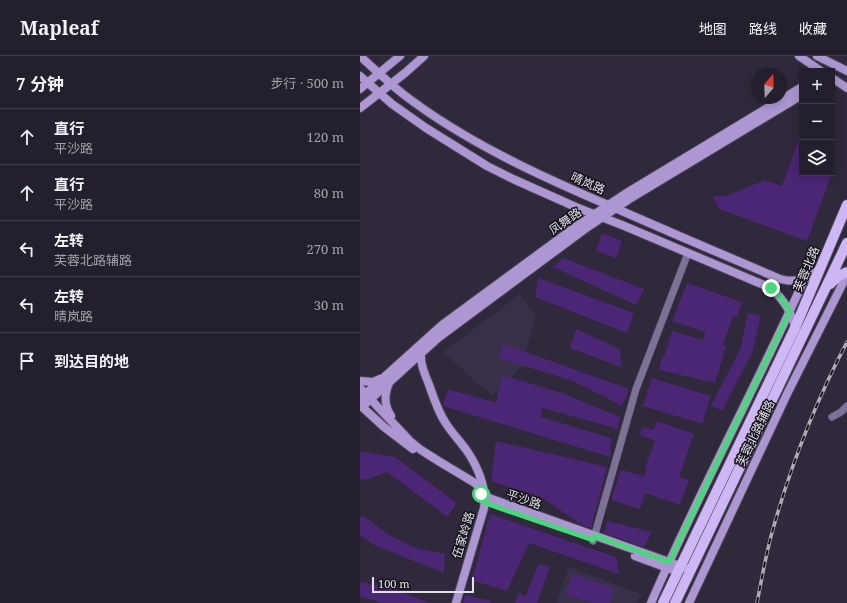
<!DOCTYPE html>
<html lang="zh">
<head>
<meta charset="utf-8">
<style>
  :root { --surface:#231f2c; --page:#2b2734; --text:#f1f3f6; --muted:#a3a2a9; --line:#403d48 }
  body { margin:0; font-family:"Noto Serif","Noto Sans SC",serif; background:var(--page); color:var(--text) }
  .controls { position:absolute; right:12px; top:12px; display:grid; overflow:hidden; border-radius:0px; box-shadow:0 2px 10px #0003 }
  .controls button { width:36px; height:36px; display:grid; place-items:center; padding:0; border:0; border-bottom:1px solid var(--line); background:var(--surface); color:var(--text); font:20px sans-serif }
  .compass { position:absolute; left:391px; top:12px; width:36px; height:36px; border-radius:50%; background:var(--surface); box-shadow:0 2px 10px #0003; rotate:19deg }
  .scale { position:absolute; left:12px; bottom:10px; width:102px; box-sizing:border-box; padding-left:4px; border:2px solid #e3dfeb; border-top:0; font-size:11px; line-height:14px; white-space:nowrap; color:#e3dfeb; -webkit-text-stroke:3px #16131b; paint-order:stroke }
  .stop { position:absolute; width:12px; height:12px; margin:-9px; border:3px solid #48d779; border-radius:50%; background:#fff }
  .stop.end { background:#48d779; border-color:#fff; box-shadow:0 1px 4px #0008 }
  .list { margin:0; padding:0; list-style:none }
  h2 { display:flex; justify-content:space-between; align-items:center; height:52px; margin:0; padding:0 16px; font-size:17px }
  h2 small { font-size:13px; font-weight:400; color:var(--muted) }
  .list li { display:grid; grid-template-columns:26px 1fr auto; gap:12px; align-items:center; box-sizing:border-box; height:56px; padding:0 16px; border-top:1px solid var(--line) }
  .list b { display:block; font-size:15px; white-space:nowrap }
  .list p { margin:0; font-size:13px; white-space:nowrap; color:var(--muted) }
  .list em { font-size:13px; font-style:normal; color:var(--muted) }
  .icon { flex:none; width:22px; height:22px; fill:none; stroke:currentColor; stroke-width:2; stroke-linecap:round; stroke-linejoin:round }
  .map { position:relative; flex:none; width:487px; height:547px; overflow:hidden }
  header { display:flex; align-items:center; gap:24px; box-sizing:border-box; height:56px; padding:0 20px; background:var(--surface); border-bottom:1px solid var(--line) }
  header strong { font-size:19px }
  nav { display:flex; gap:22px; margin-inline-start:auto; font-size:14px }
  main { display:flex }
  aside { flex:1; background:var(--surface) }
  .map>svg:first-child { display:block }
  .built { fill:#383048 }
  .building { fill:#4a2674 }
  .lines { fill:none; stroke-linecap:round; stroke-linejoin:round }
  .street-casing { stroke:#4c4657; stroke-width:8 }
  .secondary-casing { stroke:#4c4657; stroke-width:10 }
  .primary-casing { stroke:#4c4657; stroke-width:12 }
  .street { stroke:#7e7196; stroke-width:7 }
  .secondary { stroke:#ac97d2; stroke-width:8 }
  .primary { stroke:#cdb7f5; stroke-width:10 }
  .rail-casing { stroke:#afaab8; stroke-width:3.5 }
  .rail { stroke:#16131b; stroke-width:2; stroke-dasharray:6; stroke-linecap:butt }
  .route { stroke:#48d779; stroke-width:5 }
  .labels { text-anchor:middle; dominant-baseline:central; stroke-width:3; stroke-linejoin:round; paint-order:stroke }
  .street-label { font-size:12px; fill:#e3dfeb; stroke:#16131b }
</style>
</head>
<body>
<header>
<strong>Mapleaf</strong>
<nav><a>地图</a><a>路线</a><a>收藏</a></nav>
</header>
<main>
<aside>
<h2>7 分钟<small>步行 · 500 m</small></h2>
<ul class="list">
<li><svg class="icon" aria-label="ahead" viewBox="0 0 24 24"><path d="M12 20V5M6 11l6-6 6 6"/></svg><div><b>直行</b><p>平沙路</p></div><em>120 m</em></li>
<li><svg class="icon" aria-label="ahead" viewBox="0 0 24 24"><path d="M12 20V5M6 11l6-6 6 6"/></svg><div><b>直行</b><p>平沙路</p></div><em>80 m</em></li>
<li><svg class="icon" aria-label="left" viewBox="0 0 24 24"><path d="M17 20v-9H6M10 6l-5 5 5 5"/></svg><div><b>左转</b><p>芙蓉北路辅路</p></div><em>270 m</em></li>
<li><svg class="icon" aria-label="left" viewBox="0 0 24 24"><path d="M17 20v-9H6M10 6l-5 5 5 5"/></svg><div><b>左转</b><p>晴岚路</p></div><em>30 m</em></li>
<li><svg class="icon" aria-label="arrive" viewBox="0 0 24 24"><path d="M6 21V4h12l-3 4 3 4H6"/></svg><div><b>到达目的地</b></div></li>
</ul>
</aside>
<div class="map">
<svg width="487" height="547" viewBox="0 0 487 547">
  <rect width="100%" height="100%" fill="#2f293b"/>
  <path class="built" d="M159,239l17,19 -13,51 -31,31 -49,-44z
    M209,511l72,27 -5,9h-80z"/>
  <path class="building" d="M441,77l1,40h30l-25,68 -88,-32 -6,-13h13l39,-16 17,6z
    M242,177l20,8 -6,17 -20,-7z
    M203,202l81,31 -8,16 -83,-38z
    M178,222l96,35 -7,20 -92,-36z
    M327,227l55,19 -5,16 -4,-2 -10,29 3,1 -11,37 -56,-13 3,-14 2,1 8,-26 31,9 2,-8 -33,-11z
    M388,257l13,3 -9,37 -30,58 -11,-6 29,-55z
    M216,273l44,20 1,18 -51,-19z
    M144,288l125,45 -7,17 -49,-25 -75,-23z
    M142,319l60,18 58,24 -2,12 -75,-21 -2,9 70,21 -1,19 -167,-51 5,-17 48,14z
    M292,322l58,18 -7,28 -60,-18z
    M297,365l37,13 -15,43 10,3 -9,25 -35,-12 -5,16 -29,-9 10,-30 23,6 3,-7 -2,-1 10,-27 -16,-6 4,-9 10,4z
    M136,385l111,26 -16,61 -9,-3 -41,-28 -50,-16z
    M0,395l35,6 62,46 -10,14 -60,-45 -22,8 -5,-1z
    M130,458l126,43 3,17 -90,-31 -22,48 -36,-11 5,-14z
    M2,459l27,20 27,13 29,6 -1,19 -70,-28 -14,-10v-17z
    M247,465l45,11 -8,15 -40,-14z
    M178,508l12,2 -13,37h-22l4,-11 6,5z
    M212,518l42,14 -5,15h-17l-27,-9z
    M0,526l31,6 38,15h-48l-6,-3 -15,-3z
    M105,539l26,6v2h-28z"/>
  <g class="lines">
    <g class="street-casing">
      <path id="street" d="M472,361l9,-5 6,-6
        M233,485l43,-152 52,-136"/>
    </g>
    <g class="secondary-casing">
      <path id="secondary" d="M0,0c14,13 28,26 43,38 61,47 135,81 205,111 57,25 115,50 172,74 15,4 28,2 39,-10
        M439,0l22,15
        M457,0l30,15
        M0,20l32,28 34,24 61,38 26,13 65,29 44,17 149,63c12,11 21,24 24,40
        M472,22l15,10
        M0,33l40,-33
        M0,52l45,-35 19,-17
        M61,297c-1,10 3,20 7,29 5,13 9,28 17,40 6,10 15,19 22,29 11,16 20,38 17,57l-28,95
        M0,325l13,1 7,-3
        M29,327c-5,12 -5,22 2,33
        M0,332l50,53 11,9 19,12 35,21 14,15 197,70
        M0,343l82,-74 136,-100 47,-31 177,-107
        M0,349l24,22 29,22
        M2,351l76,-69 147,-109 46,-31 171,-103
        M275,500l38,14
        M291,547c47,-109 104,-214 153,-323
        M329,547l99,-211 59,-117"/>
    </g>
    <g class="primary-casing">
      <path id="primary" d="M470,228l10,-9 7,-3
        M303,547l132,-275 52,-123
        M315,547l172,-360"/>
    </g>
    <use href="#street" class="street"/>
    <use href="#secondary" class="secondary"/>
    <use href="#primary" class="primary"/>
    <g class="rail-casing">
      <path id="rail" d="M397,547c5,-25 9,-50 16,-74 18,-64 43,-128 74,-187"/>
    </g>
    <use href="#rail" class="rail"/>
  </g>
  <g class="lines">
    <path class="route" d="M121,438l4,8 6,3 102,35 2,-4 74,26 121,-251 -13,-18 -6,-5"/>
  </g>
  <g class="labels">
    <g class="street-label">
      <text transform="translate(228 127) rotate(24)">晴岚路</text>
      <text transform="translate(205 165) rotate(-35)">凤舞路</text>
      <text transform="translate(446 213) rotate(-67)">芙蓉北路</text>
      <text transform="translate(395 377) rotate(-64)">芙蓉北路辅路</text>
      <text transform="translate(164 443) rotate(19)">平沙路</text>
      <text transform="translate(103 479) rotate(-73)">伍家岭路</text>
    </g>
  </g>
</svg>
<div class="controls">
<button>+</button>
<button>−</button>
<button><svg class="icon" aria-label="layers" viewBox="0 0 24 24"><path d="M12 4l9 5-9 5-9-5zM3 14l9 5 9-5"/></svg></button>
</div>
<svg class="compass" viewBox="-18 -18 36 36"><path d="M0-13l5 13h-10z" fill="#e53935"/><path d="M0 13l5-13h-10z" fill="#a3a2a9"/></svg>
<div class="scale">100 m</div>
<div class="stop" style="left:121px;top:438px"></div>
<div class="stop end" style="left:411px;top:232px"></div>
</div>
</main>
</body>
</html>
